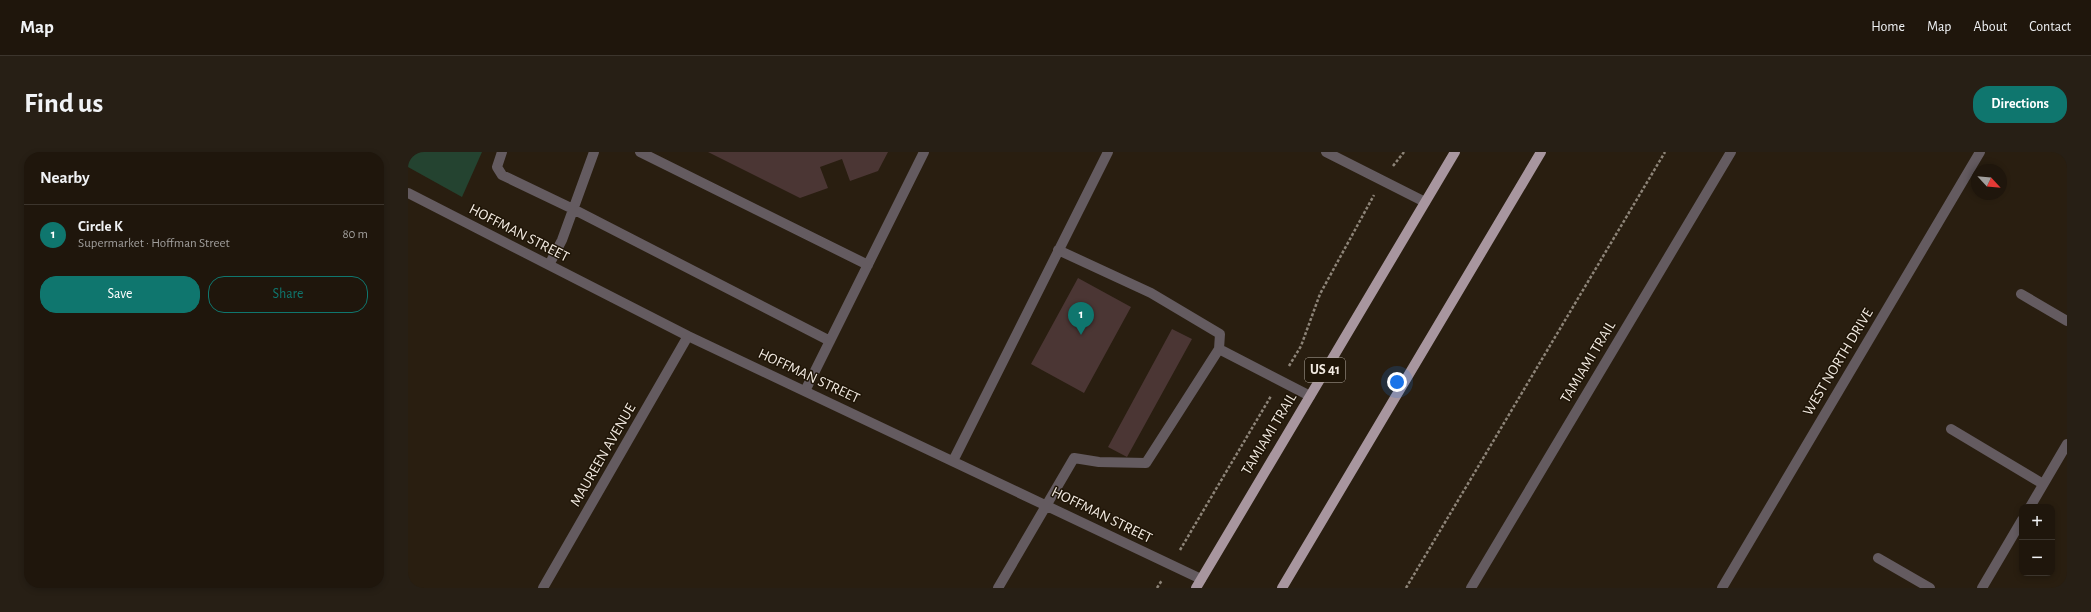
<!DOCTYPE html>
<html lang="en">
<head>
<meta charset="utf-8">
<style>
  :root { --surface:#1f160c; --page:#271f15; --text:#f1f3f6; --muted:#a19f9d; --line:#3c352d; --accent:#0f766e }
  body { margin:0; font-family:"Alegreya Sans",sans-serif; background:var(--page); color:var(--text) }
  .controls { position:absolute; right:12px; bottom:12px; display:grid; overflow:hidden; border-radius:8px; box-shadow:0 2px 6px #0003 }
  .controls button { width:36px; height:36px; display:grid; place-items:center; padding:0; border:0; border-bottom:1px solid var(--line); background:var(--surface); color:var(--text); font:20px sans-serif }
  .compass { position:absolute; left:1563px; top:12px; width:36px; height:36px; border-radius:50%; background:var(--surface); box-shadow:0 2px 6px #0003; rotate:116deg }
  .you { position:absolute; left:989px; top:230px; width:14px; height:14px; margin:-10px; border:3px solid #fff; border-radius:50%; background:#1a73e8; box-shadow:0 0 0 6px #1a73e833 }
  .badge { display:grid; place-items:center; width:26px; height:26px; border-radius:50%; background:var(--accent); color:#fff; font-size:13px; font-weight:700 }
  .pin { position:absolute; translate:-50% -33px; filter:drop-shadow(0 1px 2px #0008) }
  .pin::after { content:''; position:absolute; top:21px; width:14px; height:12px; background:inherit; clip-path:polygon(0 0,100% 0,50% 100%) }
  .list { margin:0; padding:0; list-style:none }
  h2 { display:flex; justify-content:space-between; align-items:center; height:52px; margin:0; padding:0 16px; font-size:17px }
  h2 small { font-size:13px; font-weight:400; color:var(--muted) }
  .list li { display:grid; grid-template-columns:26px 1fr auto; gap:12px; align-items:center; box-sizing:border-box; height:60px; padding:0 16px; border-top:1px solid var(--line) }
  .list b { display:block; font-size:15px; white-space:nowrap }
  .list p { margin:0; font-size:13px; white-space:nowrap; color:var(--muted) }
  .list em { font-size:13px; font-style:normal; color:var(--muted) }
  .actions { display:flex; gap:8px; padding:12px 16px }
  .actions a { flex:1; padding:9px 0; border:1px solid var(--accent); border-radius:16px; text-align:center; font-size:14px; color:var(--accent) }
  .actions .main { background:var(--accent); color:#fff }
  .map { position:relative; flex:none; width:1659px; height:436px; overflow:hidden; border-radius:16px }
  header { display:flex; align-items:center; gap:24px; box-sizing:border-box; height:56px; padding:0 20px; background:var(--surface); border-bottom:1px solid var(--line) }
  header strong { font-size:19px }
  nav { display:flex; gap:22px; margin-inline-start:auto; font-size:14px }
  .intro { display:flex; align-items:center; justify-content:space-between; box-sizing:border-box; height:96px; padding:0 24px }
  h1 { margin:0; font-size:28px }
  .button { padding:10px 18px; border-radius:16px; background:var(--accent); color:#fff; font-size:14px; font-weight:700 }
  main { display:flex; gap:24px; padding:0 24px }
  aside { flex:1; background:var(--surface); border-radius:16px; box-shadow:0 2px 6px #0003 }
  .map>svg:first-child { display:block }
  .green { fill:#244330 }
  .building { fill:#4b3634 }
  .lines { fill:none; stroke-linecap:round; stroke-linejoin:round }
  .path { stroke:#8d8478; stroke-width:2.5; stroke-dasharray:3 2; stroke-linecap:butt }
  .minor { stroke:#645b60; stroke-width:10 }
  .major { stroke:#a8969f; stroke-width:10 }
  .labels { text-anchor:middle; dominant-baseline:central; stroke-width:3; stroke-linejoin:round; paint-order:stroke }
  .shield { fill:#1f1507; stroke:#b3aaa0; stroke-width:1 }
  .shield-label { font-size:14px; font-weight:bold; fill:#f2eae1 }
  .street-label { font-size:15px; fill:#f2eae1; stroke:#1f1507 }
</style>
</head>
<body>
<header>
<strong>Map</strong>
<nav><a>Home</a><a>Map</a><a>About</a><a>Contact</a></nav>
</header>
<div class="intro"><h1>Find us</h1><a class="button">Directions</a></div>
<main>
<aside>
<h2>Nearby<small></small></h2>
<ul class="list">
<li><span class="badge">1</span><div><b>Circle K</b><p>Supermarket · Hoffman Street</p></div><em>80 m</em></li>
</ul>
<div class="actions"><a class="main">Save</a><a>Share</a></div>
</aside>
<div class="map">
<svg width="1659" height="436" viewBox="0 0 1659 436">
  <rect width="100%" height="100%" fill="#291e10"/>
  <path class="green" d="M0,0h74l-20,45 -54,-30z"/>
  <path class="building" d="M300,0h180l-10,19 -28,10 -8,-22 -22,8 8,21 -28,10z
    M670,126l53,29 -47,86 -53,-29z
    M764,177l20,10 -65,118 -19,-10z"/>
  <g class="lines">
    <path class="path" d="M985,14l11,-14
      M881,214l12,-20 19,-52 54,-99
      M772,398l91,-154
      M749,436l5,-8
      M998,436l259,-436"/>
    <path class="minor" d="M94,0l-5,15 5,8 71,34 257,132
      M232,0l228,113
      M918,0l99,50
      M0,41l280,143 513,243
      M650,98l93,43 69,41 -1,15 91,47
      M141,113l13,-25 32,-88
      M1613,142l46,27
      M397,239l119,-239
      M1543,277l92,55
      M545,309l155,-309
      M1622,355l37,-63
      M1470,406l52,30
      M135,436l145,-252
      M590,436l76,-130 25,4 47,1 73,-114
      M1063,436l260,-436
      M1314,436l258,-436
      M1574,436l40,-68"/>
    <path class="major" d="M788,436l259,-436
      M874,436l259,-436"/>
  </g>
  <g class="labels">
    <rect class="shield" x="897" y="206" width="40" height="24" rx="3"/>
    <g class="shield-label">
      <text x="917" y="218">US 41</text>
    </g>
    <g class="street-label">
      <text transform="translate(111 81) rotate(27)">HOFFMAN STREET</text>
      <text transform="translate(1180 210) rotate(-59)">TAMIAMI TRAIL</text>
      <text transform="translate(1430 210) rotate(-59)">WEST NORTH DRIVE</text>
      <text transform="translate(401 224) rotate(25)">HOFFMAN STREET</text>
      <text transform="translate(861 282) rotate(-59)">TAMIAMI TRAIL</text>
      <text transform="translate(195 303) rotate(-60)">MAUREEN AVENUE</text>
      <text transform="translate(694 363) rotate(26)">HOFFMAN STREET</text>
    </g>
  </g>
</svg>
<div class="controls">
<button>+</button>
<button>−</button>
</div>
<svg class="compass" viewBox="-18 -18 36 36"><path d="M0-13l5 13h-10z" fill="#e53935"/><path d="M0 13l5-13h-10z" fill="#a19f9d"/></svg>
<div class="you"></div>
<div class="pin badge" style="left:673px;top:183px">1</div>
</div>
</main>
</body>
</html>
